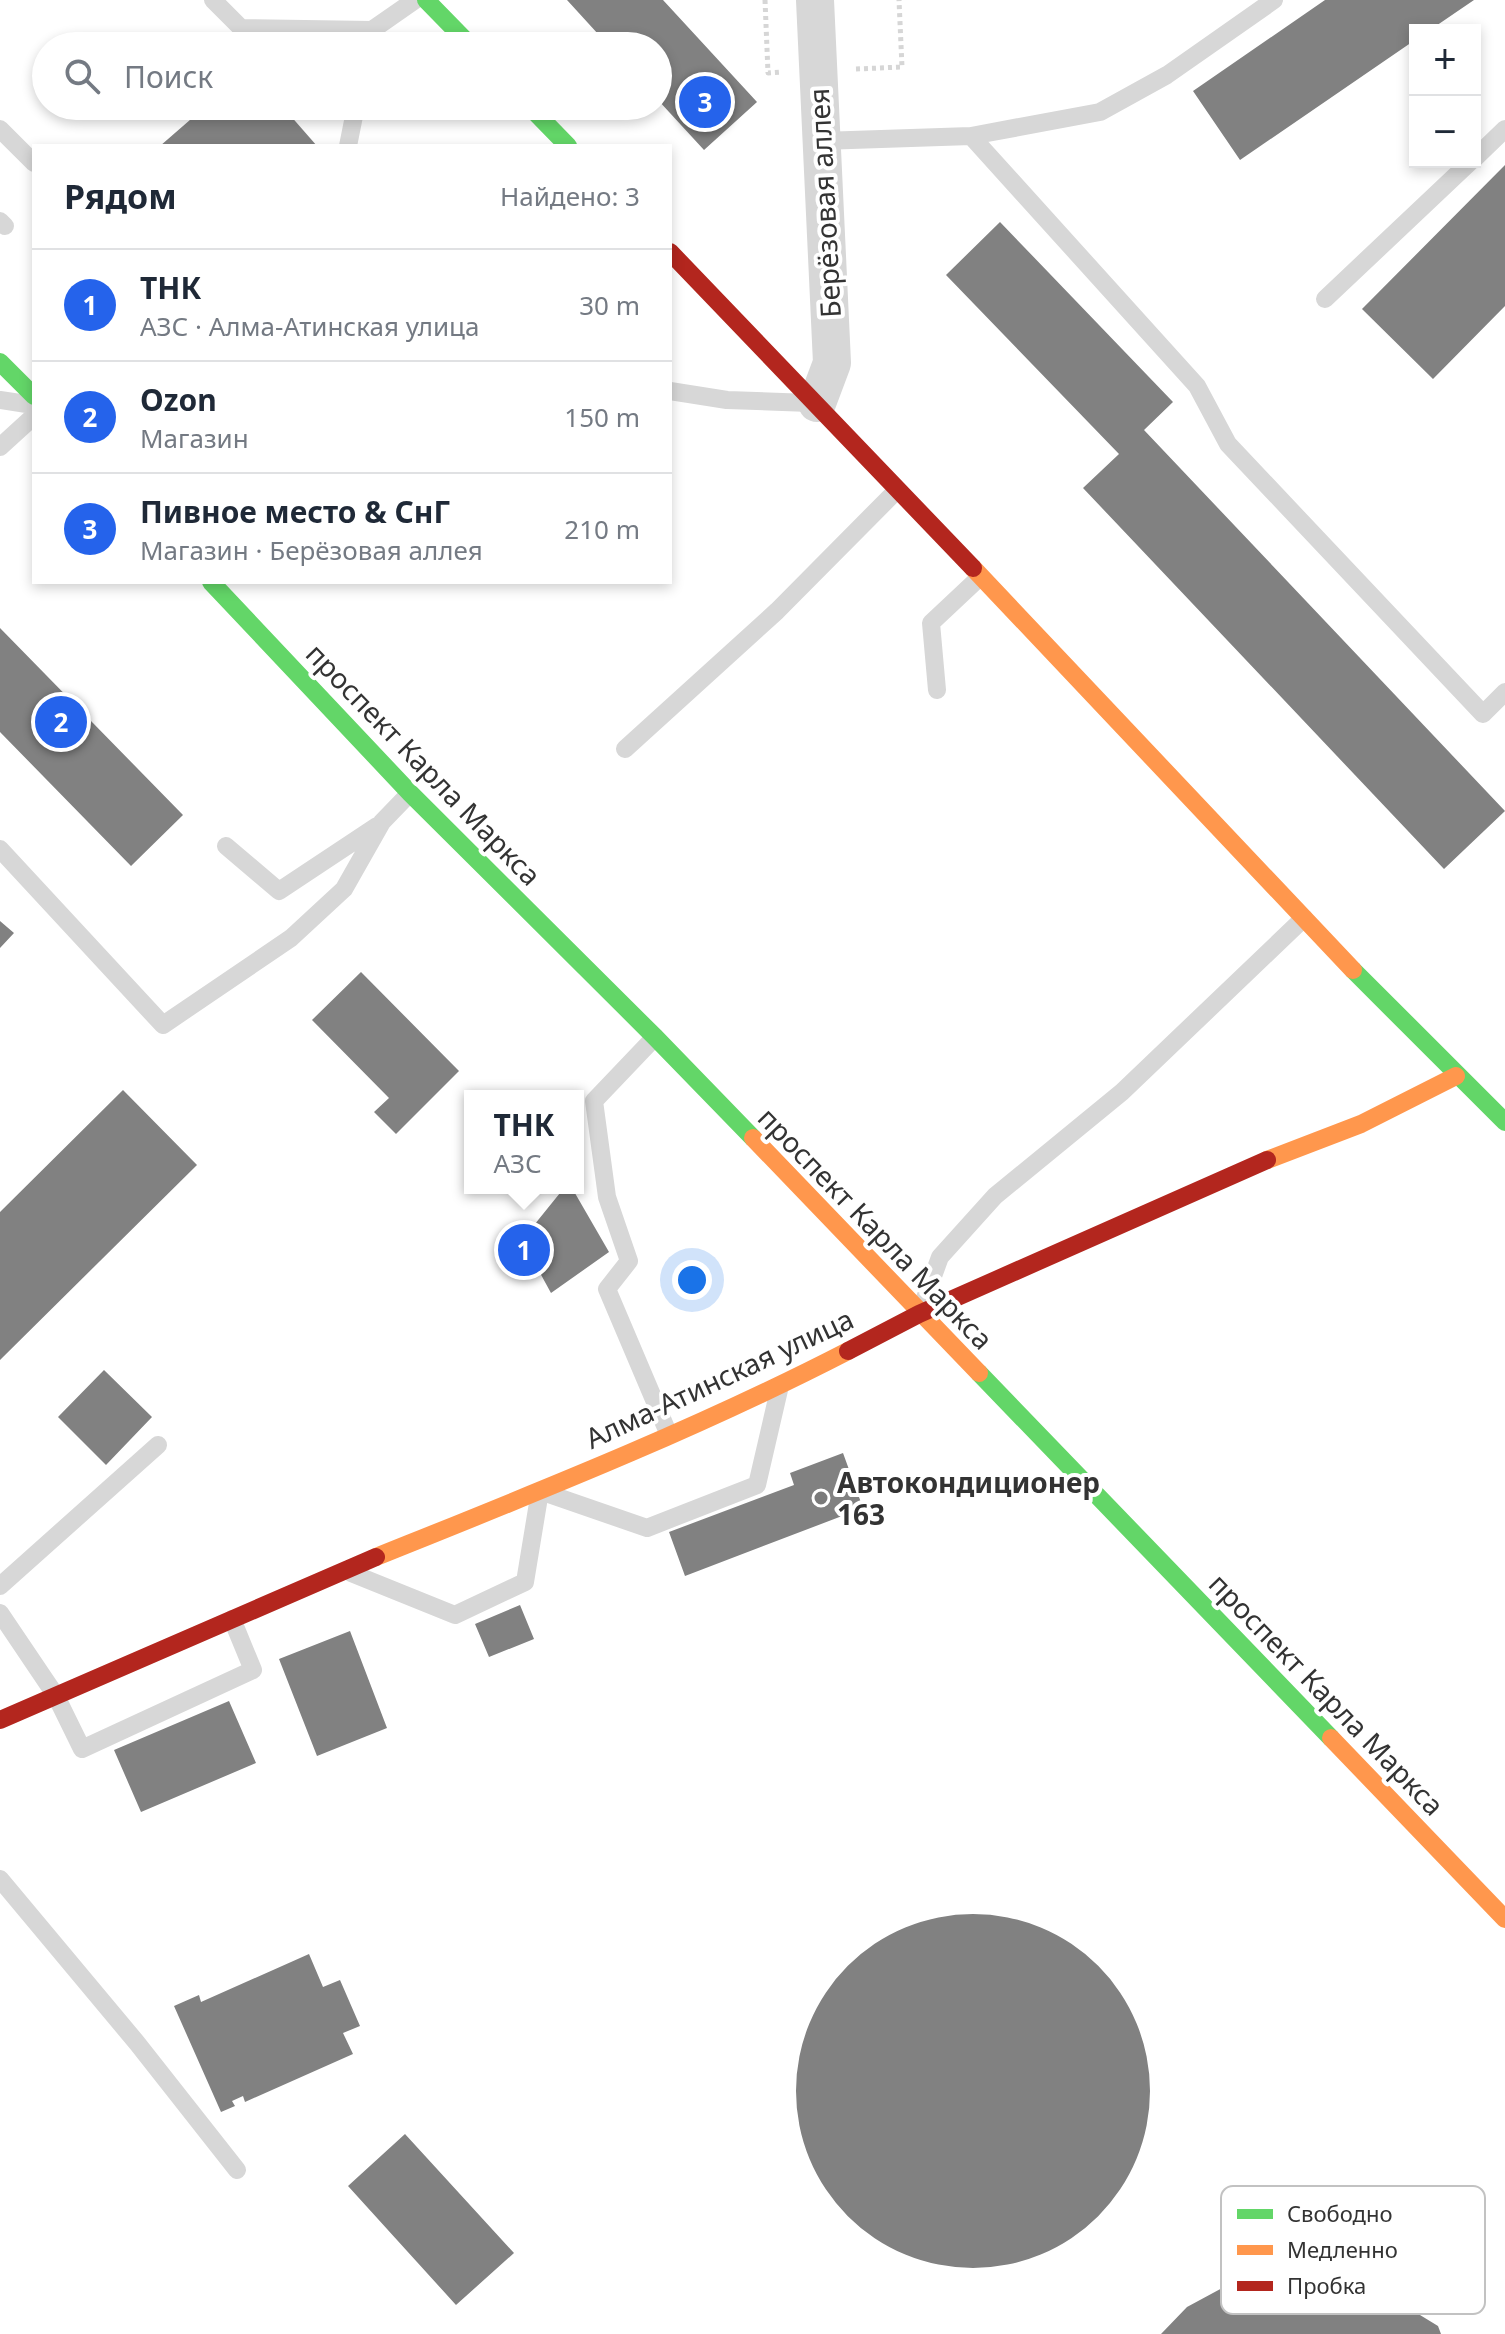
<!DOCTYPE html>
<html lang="ru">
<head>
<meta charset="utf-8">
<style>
  :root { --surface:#fff; --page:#f6f6f7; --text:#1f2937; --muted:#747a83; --line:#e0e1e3; --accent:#2563eb }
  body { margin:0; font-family:"Noto Sans",sans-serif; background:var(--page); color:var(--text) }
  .controls { position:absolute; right:24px; top:24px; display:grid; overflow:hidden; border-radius:0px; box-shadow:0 4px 12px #0003 }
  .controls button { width:72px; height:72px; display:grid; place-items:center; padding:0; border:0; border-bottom:2px solid var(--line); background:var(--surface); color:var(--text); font:40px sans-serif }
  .you { position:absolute; left:692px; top:1280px; width:28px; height:28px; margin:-20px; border:6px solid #fff; border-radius:50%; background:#1a73e8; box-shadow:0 0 0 12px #1a73e833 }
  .badge { display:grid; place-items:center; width:52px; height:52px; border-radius:50%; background:var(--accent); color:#fff; font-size:26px; font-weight:700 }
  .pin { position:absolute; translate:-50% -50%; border:4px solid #fff; box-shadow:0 2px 8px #0006 }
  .popup { position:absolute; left:464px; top:1090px; width:120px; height:104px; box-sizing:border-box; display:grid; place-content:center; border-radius:0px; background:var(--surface); filter:drop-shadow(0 2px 6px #0005); font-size:26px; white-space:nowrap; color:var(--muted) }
  .popup b { font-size:30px; color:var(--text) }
  .popup::after { content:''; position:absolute; left:50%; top:100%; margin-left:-16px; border:16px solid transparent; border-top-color:var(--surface) }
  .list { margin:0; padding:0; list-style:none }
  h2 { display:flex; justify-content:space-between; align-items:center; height:104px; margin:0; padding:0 32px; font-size:34px }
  h2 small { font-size:26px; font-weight:400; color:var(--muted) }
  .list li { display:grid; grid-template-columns:52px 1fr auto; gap:24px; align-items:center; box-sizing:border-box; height:112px; padding:0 32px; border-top:2px solid var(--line) }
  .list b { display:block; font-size:30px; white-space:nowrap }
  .list p { margin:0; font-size:26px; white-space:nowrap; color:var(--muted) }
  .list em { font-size:26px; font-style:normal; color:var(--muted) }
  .icon { flex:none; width:44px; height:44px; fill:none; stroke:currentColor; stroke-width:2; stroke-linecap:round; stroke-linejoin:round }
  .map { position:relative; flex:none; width:1505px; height:2334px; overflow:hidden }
  .search { position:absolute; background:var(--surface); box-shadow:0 4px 12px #0003; left:32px; top:32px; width:640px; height:88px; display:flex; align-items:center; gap:20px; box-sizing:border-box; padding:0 28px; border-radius:44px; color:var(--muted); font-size:30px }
  .panel { position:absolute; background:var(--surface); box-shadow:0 4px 12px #0003; left:32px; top:144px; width:640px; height:440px; border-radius:0px }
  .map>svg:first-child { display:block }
  .building { fill:#818181 }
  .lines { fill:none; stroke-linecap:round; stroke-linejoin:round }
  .path { stroke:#d6d6d6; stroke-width:5; stroke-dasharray:4 4; stroke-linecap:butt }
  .lane { stroke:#d7d7d7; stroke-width:18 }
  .street { stroke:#d7d7d7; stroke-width:38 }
  .fast { stroke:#63d668; stroke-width:18 }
  .slow { stroke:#ff974d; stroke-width:18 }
  .jam { stroke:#b3261e; stroke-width:18 }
  .poi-dot { fill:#7a7a7a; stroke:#fff; stroke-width:3 }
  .labels { text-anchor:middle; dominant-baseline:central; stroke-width:8; stroke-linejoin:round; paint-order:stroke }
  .street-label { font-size:28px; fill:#333; stroke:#fff }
  .poi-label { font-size:28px; font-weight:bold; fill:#333; stroke:#fff; text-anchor:start }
  .key { fill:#fff; stroke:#c2c2c2; stroke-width:2 }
  .key-label { font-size:22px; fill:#333 }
</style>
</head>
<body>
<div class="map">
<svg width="1505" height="2334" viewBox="0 0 1505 2334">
  <rect width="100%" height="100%" fill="#fff"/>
  <path class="building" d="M567,0h96l94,102 -53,48 -46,-50v-54h-49z
    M1325,0h149l-44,30h-15v10l-175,120 -47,-69z
    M206,106h76l35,40h-157z
    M1505,165v141l-72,73 -71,-70z
    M1000,222l173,180 -29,28 361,381 -61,58 -361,-381 36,-34 -173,-179z
    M0,628l183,187 -52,51 -131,-134z
    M0,921l14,12 -14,15z
    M361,972l98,99 -63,63 -22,-22 15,-14 -77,-78z
    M123,1090l74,75 -197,195v-148z
    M564,1188h8l37,64 -58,41 -29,-53z
    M104,1370l48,47 -46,48 -48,-48z
    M843,1453l20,55 -178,68 -16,-44 125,-47 -4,-12z
    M520,1605l14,34 -45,18 -14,-33z
    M350,1631l37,97 -70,28 -38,-97z
    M229,1701l27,62 -115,49 -27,-62z
    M796 2091a177 177 0 1 1 354 0a177 177 0 1 1-354 0Z
    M309,1954l14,33 17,-7 20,46 -17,7 10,21 -108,48 -2,-6 -11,5 3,5 -14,6 -47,-106 25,-11 2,7z
    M405,2134l109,119 -58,52 -108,-119z
    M1314,2268l70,25 54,33 3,8h-280l26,-27 63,-34z"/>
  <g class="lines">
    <path class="path" d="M765,0l3,73 14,-1
      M856,69l46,-2 -3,-67"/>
    <path class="lane" d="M213,0l28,28 131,2 43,-30
      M0,129l34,34
      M971,136l226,250 31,58 255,270 22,-22
      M821,141l150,-5 129,-24 67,-37 107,-75
      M348,146l8,-40
      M1475,158l30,-29
      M0,221l5,5
      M1325,299l145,-137
      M670,391l57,9 83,3
      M0,400l33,5
      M0,447l34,-31
      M937,690l-6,-67 49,-46
      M625,749l152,-138 120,-121
      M226,846l53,45 98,-65
      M0,849l163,176 128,-87 53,-49 38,-67 28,-29
      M655,1037l-61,64 13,96 22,64 -22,28 62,146
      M921,1309l19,-52 55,-61 127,-104 182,-174
      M351,1573l104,42 70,-33 15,-91 107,37 110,-43 22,-95
      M0,1586l158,-141
      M0,1613l56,83 26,53 171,-79 -21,-51
      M0,1879l137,164 100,127"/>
    <path class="street" d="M815,0l17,363 -15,40"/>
    <path class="fast" d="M426,0l45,46
      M529,106l39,40
      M0,362l34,34
      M211,582l199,211 245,244 98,101
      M1353,970l152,152
      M979,1373l352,365"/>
    <path class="slow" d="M973,568l380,402
      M753,1138l226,235
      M1267,1160l94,-36 95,-48
      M376,1557c159,-64 319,-127 472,-206
      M1331,1738l174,181"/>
    <path class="jam" d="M670,252l303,316
      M848,1351l71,-37 348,-154
      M0,1720l376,-163"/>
  </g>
  <circle class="poi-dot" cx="821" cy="1498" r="8"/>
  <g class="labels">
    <g class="street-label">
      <text transform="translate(824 203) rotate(-93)">Берёзовая аллея</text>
      <text transform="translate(424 764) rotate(46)">проспект Карла Маркса</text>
      <text transform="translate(876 1228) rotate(46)">проспект Карла Маркса</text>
      <text transform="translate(719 1378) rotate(-25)">Алма-Атинская улица</text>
      <text transform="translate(1327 1694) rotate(46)">проспект Карла Маркса</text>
    </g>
    <g class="poi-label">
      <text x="837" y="1482">Автокондиционер<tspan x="837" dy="32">163</tspan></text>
    </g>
  </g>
  <rect x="1221" y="2186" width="264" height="128" rx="12" class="key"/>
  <rect x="1237" y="2209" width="36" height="10" fill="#63d668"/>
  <rect x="1237" y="2245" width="36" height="10" fill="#ff974d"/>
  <rect x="1237" y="2281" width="36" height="10" fill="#b3261e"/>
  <g class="key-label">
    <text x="1287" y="2222">Свободно</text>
    <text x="1287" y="2258">Медленно</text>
    <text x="1287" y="2294">Пробка</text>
  </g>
</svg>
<div class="controls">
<button>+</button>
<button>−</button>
</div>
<div class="you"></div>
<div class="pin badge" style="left:524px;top:1250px">1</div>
<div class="popup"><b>ТНК</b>АЗС</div>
<div class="pin badge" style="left:61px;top:722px">2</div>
<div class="pin badge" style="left:705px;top:102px">3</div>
<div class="search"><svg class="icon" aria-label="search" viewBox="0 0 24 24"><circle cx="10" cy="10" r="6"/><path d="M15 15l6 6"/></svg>Поиск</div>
<section class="panel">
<h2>Рядом<small>Найдено: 3</small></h2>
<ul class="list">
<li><span class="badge">1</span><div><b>ТНК</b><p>АЗС · Алма-Атинская улица</p></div><em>30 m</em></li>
<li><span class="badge">2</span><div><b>Ozon</b><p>Магазин</p></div><em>150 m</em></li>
<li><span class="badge">3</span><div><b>Пивное место &amp; СнГ</b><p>Магазин · Берёзовая аллея</p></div><em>210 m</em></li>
</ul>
</section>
</div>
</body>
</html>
